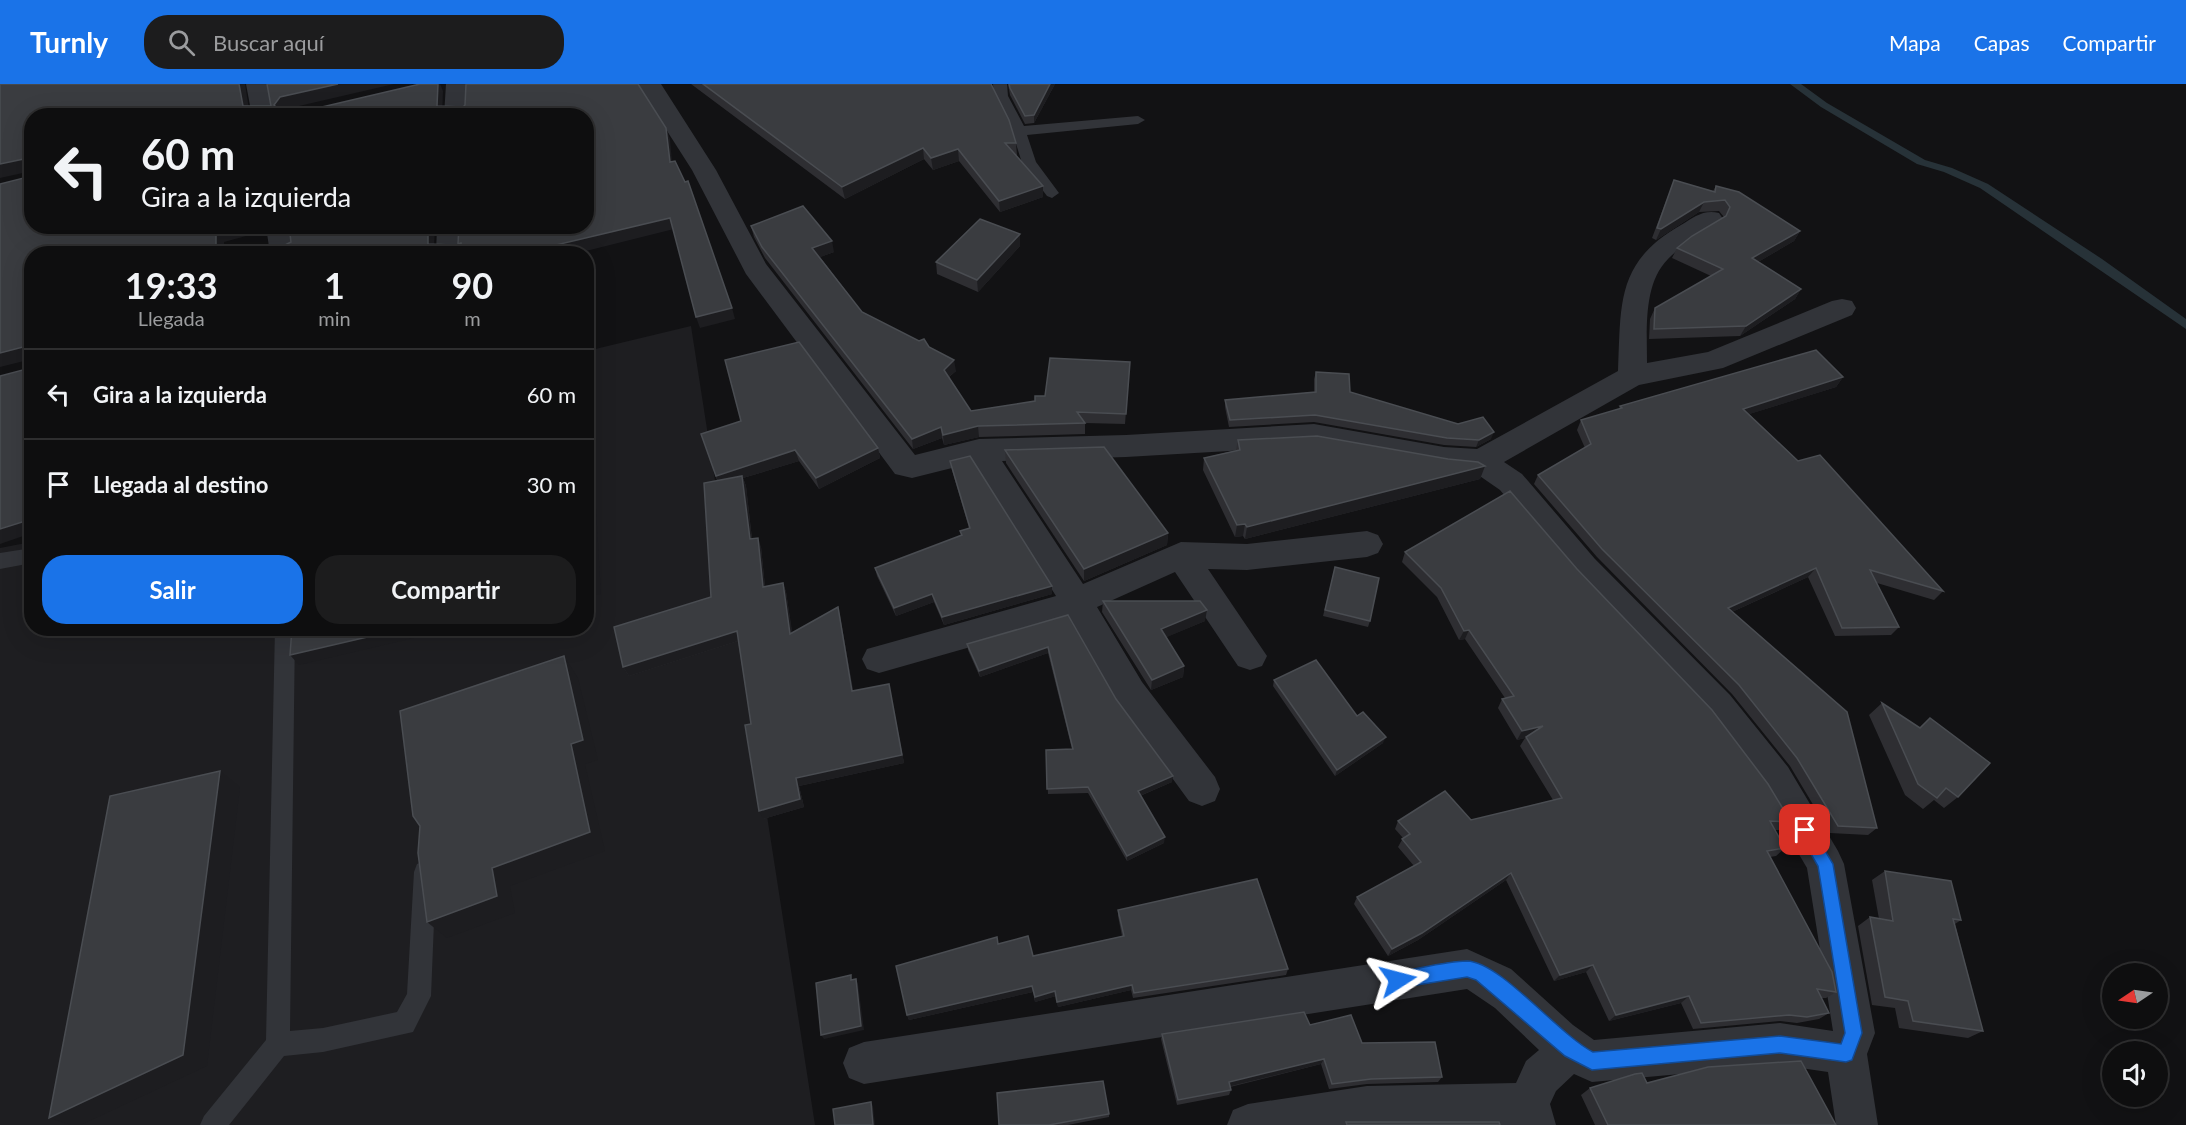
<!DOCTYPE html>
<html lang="es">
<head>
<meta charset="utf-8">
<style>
  :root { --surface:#0e0e0f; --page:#1c1c1d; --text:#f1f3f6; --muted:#9b9c9e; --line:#2e2e2f; --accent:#1a73e8 }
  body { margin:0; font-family:Lato,sans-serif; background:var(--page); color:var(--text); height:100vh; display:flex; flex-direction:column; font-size:22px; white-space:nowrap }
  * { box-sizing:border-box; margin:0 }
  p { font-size:20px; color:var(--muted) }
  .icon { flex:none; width:33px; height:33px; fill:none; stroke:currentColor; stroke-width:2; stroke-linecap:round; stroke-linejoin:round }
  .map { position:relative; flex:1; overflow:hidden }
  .drawer { position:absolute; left:24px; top:162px; width:570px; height:390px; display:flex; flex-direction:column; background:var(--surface); border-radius:24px; box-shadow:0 6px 24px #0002,0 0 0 2px var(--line) }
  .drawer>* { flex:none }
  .hud { position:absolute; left:24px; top:24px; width:570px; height:126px; border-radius:24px; box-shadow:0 6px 24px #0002,0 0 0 2px var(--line); background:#0e0e0f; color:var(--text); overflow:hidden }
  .needle { width:39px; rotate:257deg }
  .controls { position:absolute; left:2102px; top:879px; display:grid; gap:12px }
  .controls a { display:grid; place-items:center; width:66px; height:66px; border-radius:50%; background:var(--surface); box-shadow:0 6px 24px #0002,0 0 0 2px var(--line); font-size:30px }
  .pin { position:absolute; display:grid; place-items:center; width:51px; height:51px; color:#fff; margin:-26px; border-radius:12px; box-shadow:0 3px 9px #0006 }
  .me { position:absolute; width:66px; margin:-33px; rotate:81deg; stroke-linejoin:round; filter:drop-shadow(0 0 4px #0008) }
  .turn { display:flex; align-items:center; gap:21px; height:126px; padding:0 18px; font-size:27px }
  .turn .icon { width:78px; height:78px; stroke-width:2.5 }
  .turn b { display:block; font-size:42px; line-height:51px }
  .eta { display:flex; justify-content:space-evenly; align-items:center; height:102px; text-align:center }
  .eta b { font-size:36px; font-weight:700; line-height:42px }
  .primary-button { display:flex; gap:12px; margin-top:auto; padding:12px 18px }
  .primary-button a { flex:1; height:69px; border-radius:24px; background:var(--accent); color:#fff; font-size:24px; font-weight:700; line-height:69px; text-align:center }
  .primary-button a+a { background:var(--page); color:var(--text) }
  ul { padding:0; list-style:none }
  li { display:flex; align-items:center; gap:18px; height:90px; padding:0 18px; border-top:2px solid var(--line) }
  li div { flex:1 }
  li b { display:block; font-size:22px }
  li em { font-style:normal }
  header { display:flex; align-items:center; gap:36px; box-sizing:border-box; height:84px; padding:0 30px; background:var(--accent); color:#fff }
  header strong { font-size:28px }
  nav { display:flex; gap:33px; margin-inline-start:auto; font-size:21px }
  .search { width:420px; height:54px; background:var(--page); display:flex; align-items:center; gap:15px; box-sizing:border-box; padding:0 21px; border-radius:24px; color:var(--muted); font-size:22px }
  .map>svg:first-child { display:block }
</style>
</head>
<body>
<header>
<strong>Turnly</strong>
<div class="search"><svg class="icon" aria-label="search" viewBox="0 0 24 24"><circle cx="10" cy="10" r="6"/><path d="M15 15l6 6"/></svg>Buscar aquí</div>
<nav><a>Mapa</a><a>Capas</a><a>Compartir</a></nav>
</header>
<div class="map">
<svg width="2186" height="1041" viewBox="0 0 2186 1041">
  <rect width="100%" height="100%" fill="#121214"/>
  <!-- built -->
  <polygon fill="#1e1e21" points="691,242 815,1041 0,1041 0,464 31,458 32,544 586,544 587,267"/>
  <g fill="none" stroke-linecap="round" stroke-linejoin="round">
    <!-- stream -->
    <polygon fill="#273238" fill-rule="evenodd" points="1790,0 1801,0 1827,19 1925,76 1952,84 1988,100 2102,175 2186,235 2186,245 1980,104 1944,88 1917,80 1821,23"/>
    <!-- service -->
    <g fill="#323439" fill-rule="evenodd">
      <polygon points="993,0 1007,0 1008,12 1024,42 1138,32 1145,36 1138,40 1027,51 1036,78 1059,109 1052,114 1047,112 1022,79 1012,47 994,12"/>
      <polygon points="32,464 32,479 0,485 0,469"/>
      <polygon points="275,544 295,544 290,947 323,944 397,928 407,910 414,788 417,780 425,777 433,780 436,788 431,912 413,948 323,968 284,972 229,1041 200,1041 204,1032 266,956"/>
    </g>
    <!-- minor -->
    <g fill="#323439" fill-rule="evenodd">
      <polygon points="246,0 270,0 276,32 252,32"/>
      <polygon points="446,0 470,0 468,32 444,32"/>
      <path d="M 637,0 L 661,0 L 716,86 L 766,180 L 915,371 L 979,355 L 1126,351 L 1314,340 L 1444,363 L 1477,365 L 1618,287 C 1621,219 1616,178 1681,141 C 1694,133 1704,125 1719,129 L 1723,135 L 1719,141 C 1702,151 1682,160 1668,175 C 1643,200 1647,246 1647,279 L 1708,268 L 1832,217 L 1842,215 L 1852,217 L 1856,224 L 1852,231 L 1723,284 L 1639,301 L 1504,378 L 1522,390 L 1595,475 L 1730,611 L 1788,683 L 1838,767 L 1844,780 L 1875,949 L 1867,970 L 1878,1041 L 1836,1041 L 1828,988 L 1780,981 L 1592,998 L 1574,990 L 1556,1007 L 1550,1020 L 1556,1041 L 1227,1041 L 1233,1026 L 1248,1020 L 1367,1002 L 1516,999 L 1526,977 L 1539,966 L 1495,924 L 1467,905 L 864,1000 L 849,994 L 843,979 L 849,964 L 864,958 L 1467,865 L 1511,885 L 1573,941 L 1594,956 L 1780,939 L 1833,947 L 1807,784 L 1762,707 L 1706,633 L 1573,493 L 1500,406 L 1474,388 L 1444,385 L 1314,362 L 1126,373 L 1002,377 L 1083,500 L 1181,458 L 1247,460 L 1367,447 L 1378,451 L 1383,460 L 1378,469 L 1367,473 L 1247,486 L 1208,485 L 1267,572 L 1262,582 L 1250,586 L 1238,582 L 1175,488 L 1097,523 L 1142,598 L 1215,693 L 1220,705 L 1215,717 L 1202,722 L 1189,717 L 1118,620 L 1069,535 L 879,589 L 867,585 L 862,575 L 867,565 L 1056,512 L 972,379 L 912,394 L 895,390 L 746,190 L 692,86 Z"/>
      <polygon points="266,142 292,142 296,170 270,170"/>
      <polygon points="437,142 463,142 462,170 436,170"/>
    </g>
  </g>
  <!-- wall -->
  <g fill="#2e2e32">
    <polygon points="691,0 991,0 1016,59 1017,71 1015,71 1043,113 1000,128 959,77 933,86 924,75 845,115"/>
    <polygon points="1008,0 1055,0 1034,39 1025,40 1010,11"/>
    <polygon points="1674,96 1713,107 1716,102 1800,147 1794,157 1758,178 1801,205 1795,215 1740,252 1649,255 1650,235 1655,224 1711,192 1672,174 1677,164 1724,133 1719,127 1699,128 1656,156 1652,154"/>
    <polygon points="751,142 834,168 820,173 862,228 929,263 956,287 949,293 971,327 1035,317 1045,312 1129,289 1125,340 1085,339 1085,350 979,353 944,361 942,354 913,365 765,174 754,153"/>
    <polygon points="1020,162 978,208 937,190 936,178"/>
    <polygon points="1316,288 1350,308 1491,355 1476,363 1444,361 1314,338 1229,343 1225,323 1225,316 1314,308 1314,295"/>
    <polygon points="1843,293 1836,303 1749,330 1798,377 1943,507 1934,516 1877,499 1899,543 1891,551 1835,552 1808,493 1732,528 1877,744 1868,751 1830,749 1790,682 1732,610 1597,473 1534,400 1538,391 1585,364 1577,346 1581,336 1619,325 1620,322"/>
    <polygon points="701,350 878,364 880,374 819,405 799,377 743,394 746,402 752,455 761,463 765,503 783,499 786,508 792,549 838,523 840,532 853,607 889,600 904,679 799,702 804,723 763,735 751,640 738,557 629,592 623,583 711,513 717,396"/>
    <polygon points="1238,356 1485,382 1480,395 1245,455 1243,452 1235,453 1203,386 1204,374 1236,366"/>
    <polygon points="1005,366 1168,449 1167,461 1084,497 1006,379"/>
    <polygon points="950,377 1052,502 1052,510 944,541 934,518 896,532 877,492 875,484 961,452 960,447 969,444 952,386"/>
    <polygon points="1405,468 1791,738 1782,746 1774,746 1785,764 1776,772 1770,773 1836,908 1826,914 1821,914 1829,929 1819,935 1797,939 1780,937 1693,945 1681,919 1609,937 1586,888 1554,897 1506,796 1418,856 1388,872 1354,820 1357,813 1414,782 1398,763 1403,754 1395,745 1398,737 1471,736 1553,716 1520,662 1525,654 1517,656 1498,624 1502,615 1505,614 1465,555 1459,556 1437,513 1402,478"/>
    <polygon points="1335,483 1370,537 1368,543 1323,532"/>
    <polygon points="1103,517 1205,537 1166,553 1184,582 1183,593 1151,606 1102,528"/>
    <polygon points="1068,531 1116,615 1172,698 1140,712 1164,759 1127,777 1088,709 1048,710 1046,666 1072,665 1048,569 980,593 968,566 967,560"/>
    <polygon points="1274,596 1357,632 1383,659 1335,692 1273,602"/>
    <polygon points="1882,619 1919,644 1930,634 1958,713 1944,724 1934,716 1923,725 1905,711 1869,631"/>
    <polygon points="1885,787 1961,836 1955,840 1983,947 1968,954 1899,944 1895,924 1872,921 1858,842 1870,833 1879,835 1872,796"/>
    <polygon points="1118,826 1288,885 1286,891 1133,914 1131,906 1058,923 1056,912 1035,918 1033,908 909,936 907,931 998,860 1033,872 1122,852 1118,832"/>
    <polygon points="1310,941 1442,993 1438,998 1367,1000 1329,1005 1321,980 1230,1003 1231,1006 1229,1011 1177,1021 1161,955 1162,950"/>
    <polygon points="1647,999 1836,1041 1595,1041 1581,1011 1590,1004"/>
    <polygon points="1109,1030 1109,1033 1068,1041 999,1041"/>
  </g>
  <!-- shaded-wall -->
  <g fill="#1d1d20">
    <polygon points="239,0 245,0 250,32 243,22"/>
    <polygon points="338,0 394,0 286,25 281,32 274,21 280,13"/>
    <polygon points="438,0 440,0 443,7 442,32 437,22"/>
    <polygon points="1050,0 1055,0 1034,39 1034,31"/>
    <polygon points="666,44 670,55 673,90 670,78"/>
    <polygon points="923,64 924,75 845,115 842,103"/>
    <polygon points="958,65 959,77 933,86 931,74"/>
    <polygon points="24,75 32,87 0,94 0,80"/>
    <polygon points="1043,102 1043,113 1000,128 999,117"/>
    <polygon points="1704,118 1699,128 1656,156 1661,145"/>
    <polygon points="670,134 674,145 574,170 540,170 539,165"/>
    <polygon points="232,142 265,142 264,147 224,158 224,170 216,170 216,147"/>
    <polygon points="428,142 435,142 434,164 452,161 457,170 400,170 428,160"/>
    <polygon points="1800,147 1794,157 1746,185 1752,174"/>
    <polygon points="1020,150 1020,162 978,208 977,196"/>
    <polygon points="832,157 834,168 815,175 812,164"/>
    <polygon points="461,159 472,167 474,170 463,170 458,160"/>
    <polygon points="1801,205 1795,215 1740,252 1746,242"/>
    <polygon points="732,224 735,235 700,244 696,233"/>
    <polygon points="586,252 601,510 586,513"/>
    <polygon points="23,263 32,275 0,283 0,269"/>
    <polygon points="954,276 956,287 945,296 944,286"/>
    <polygon points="1843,293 1836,303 1737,334 1743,325"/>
    <polygon points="978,342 979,353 944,361 943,351"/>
    <polygon points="941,343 942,354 913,365 912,355"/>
    <polygon points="1494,348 1491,355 1476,363 1479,356"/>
    <polygon points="878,364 880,374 819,405 816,394"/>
    <polygon points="795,366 799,377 743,394 746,402 753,465 720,402 716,392"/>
    <polygon points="1485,382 1480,395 1245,455 1247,443"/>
    <polygon points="32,435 32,449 0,460 0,445"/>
    <polygon points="1245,440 1243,452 1235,453 1237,441"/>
    <polygon points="1168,449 1167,461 1084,497 1084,485"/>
    <polygon points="758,454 761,463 766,513 763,503"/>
    <polygon points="1816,484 1808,493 1721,533 1728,524"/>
    <polygon points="783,499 786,508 794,559 790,550"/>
    <polygon points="1052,502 1052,510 944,541 942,533"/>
    <polygon points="932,510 934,518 896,532 894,524"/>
    <polygon points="838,523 840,532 855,616 852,607"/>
    <polygon points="1207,526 1205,537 1160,556 1161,545"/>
    <polygon points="406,544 450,544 414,554 299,581 290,571"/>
    <polygon points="1469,546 1465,555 1459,556 1464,547"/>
    <polygon points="737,547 741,556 629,592 623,583"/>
    <polygon points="1048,563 1048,569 980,593 979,587"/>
    <polygon points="564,572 578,594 598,676 585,680 605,767 510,802 515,829 447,854 427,838 492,784"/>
    <polygon points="1184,582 1183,593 1151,606 1152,596"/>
    <polygon points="889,600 904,679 799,702 804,723 763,735 759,727 796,694"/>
    <polygon points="1543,642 1538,651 1517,656 1522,647"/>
    <polygon points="1386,653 1383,659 1335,692 1337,686"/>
    <polygon points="220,687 240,703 207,982 81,1041 71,1041 49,1034"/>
    <polygon points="1173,692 1172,698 1137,713 1138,707"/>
    <polygon points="1165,753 1164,759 1127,777 1127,772"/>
    <polygon points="1511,789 1506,796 1418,856 1388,872 1392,865"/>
    <polygon points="1593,881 1586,888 1554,897 1560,891"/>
    <polygon points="856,895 858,900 864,946 824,955 821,951"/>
    <polygon points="1132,901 1131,906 1058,923 1057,918"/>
    <polygon points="1032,902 1033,908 909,936 907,931"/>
    <polygon points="1055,907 1056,912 1035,918 1035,913"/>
    <polygon points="1689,912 1681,919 1609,937 1616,931"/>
    <polygon points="1324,975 1321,980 1227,1003 1229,998"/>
    <polygon points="871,1018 873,1022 875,1041 873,1041"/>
  </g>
  <!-- building -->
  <g fill="#3a3c40" stroke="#4a4d52" stroke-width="1.5">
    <polygon points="0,0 239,0 243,22 271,22 267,0 338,0 280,13 274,21 276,23 322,23 420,0 438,0 437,22 463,23 465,21 466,0 638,0 666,44 670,78 675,77 685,98 688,97 732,224 696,233 670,134 539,165 540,170 473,170 472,167 464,169 461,159 458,160 459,142 586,142 586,32 32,32 32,142 232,142 216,147 216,170 32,170 32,435 0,445 0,292 23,286 23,263 0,269 0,100 24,94 24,75 0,80"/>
    <polygon points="703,0 991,0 1009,36 1016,59 1005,59 1043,102 999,117 958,65 931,74 923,64 842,103"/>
    <polygon points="1009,0 1050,0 1034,31 1025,32 1010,4"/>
    <polygon points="1674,96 1715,108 1716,102 1739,108 1800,147 1752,174 1801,205 1746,242 1654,245 1655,224 1723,185 1677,164 1692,152 1726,132 1730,123 1725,116 1704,118 1661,145 1657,144"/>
    <polygon points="803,122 832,157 812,164 862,228 919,257 924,255 929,263 954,276 944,286 971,327 1035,317 1035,312 1045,312 1050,274 1130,278 1126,330 1077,328 1085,339 978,342 943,351 941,343 912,355 762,163 751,142"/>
    <polygon points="980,135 1020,150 977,196 936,178"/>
    <polygon points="289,142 428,142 428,160 452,161 400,170 285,170 285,161 291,158"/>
    <polygon points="799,258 878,364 816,394 795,366 716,392 701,350 741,337 725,276"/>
    <polygon points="1816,266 1843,293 1743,325 1798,377 1820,371 1943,507 1870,486 1899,543 1842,544 1816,484 1728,524 1847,628 1877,744 1838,742 1797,674 1739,601 1602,465 1538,391 1591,360 1581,336 1622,324 1620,322"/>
    <polygon points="1316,288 1349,290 1350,308 1458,340 1483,333 1494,348 1479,356 1447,354 1315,331 1230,336 1225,316 1316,308"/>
    <polygon points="586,337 595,500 586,501"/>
    <polygon points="1317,352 1448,375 1478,378 1485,382 1247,443 1245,440 1237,441 1204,374 1240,366 1238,356"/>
    <polygon points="1104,363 1168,449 1084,485 1005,366"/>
    <polygon points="970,372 1052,502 942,533 932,510 894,524 875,484 962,451 960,447 970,444 950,377"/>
    <polygon points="742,392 750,455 758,454 763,503 783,499 790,550 838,523 852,607 889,600 902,671 796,694 800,715 759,727 745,641 751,640 737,547 623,583 614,543 711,513 704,399"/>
    <polygon points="1510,407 1577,485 1712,626 1768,700 1791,738 1770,737 1785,764 1767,767 1832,888 1836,908 1817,905 1829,929 1807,933 1789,931 1701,939 1689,912 1616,931 1593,881 1560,891 1511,789 1422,849 1392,865 1357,813 1421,778 1402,755 1410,750 1398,737 1445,707 1471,736 1562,714 1526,653 1543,642 1522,647 1502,615 1514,612 1469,546 1464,547 1441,504 1405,468"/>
    <polygon points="1335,483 1379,494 1370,537 1325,526"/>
    <polygon points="1103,517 1200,517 1207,526 1161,545 1184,582 1152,596"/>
    <polygon points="1068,531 1116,615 1173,692 1138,707 1165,753 1127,772 1088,703 1047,705 1046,666 1073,665 1048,563 979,587 967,560"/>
    <polygon points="292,544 406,544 290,571"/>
    <polygon points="564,572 583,656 571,660 590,748 492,784 497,812 427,838 418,769 420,742 413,732 400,627"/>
    <polygon points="1316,576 1357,632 1363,628 1386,653 1337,686 1274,596"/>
    <polygon points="1882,619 1920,644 1930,634 1990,679 1958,713 1946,704 1937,714 1918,700"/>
    <polygon points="220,687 183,971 49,1034 110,712"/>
    <polygon points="1885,787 1951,797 1961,836 1953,835 1983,947 1913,937 1908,917 1885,913 1870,833 1893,837"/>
    <polygon points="1257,795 1288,885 1134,909 1132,901 1057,918 1055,907 1035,913 1032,902 907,931 896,882 997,853 998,860 1028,852 1033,872 1124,852 1118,826"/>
    <polygon points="851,891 851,896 856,895 861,942 821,951 816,899"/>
    <polygon points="1304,928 1310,941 1351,931 1362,959 1435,958 1442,993 1371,995 1332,1000 1324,975 1229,998 1231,1006 1178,1016 1162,950"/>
    <polygon points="1801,977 1836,1041 1608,1041 1590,1004 1635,990 1642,989 1647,999 1708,983"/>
    <polygon points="1103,997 1109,1030 1049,1041 999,1041 997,1009"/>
    <polygon points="871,1018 873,1041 835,1041 833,1025"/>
    <polygon points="1346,1038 1499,1038 1500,1041 1347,1041"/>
  </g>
  <!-- route -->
  <path fill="#1a73e8" stroke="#114b97" stroke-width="1.5" d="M 1805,739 L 1810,741 L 1833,780 L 1862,949 L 1852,976 L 1846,978 L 1780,969 L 1592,986 L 1565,972 L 1476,896 L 1467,893 L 1398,904 L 1392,902 L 1389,896 L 1392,890 L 1398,888 C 1418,885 1446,877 1467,877 C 1501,878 1558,950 1593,968 L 1780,952 L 1841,960 L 1845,949 L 1818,782 L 1797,746 L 1800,741 Z"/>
</svg>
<div class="controls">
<a><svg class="needle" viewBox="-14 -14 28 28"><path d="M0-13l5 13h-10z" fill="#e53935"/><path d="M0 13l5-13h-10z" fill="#9b9c9e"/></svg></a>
<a><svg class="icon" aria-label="sound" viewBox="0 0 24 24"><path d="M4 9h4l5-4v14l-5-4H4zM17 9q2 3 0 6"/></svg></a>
</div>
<div class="pin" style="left:1805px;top:746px;background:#d93025"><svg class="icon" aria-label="arrive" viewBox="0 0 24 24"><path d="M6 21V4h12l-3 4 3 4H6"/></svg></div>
<svg class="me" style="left:1398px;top:896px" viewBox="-20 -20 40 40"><path d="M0-17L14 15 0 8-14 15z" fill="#1a73e8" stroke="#fff" stroke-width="4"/></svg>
<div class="hud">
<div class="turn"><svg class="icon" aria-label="left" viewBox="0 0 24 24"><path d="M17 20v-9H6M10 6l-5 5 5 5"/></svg><div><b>60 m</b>Gira a la izquierda</div></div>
</div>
<section class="drawer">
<div class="eta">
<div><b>19:33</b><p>Llegada</p></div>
<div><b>1</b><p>min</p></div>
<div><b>90</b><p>m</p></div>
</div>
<ul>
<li><svg class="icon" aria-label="left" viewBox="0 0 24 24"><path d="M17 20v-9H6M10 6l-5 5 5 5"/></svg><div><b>Gira a la izquierda</b></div><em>60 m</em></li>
<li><svg class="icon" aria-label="arrive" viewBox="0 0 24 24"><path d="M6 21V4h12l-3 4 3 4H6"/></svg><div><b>Llegada al destino</b></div><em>30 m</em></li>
</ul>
<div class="primary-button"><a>Salir</a><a>Compartir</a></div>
</section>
</div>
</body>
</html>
